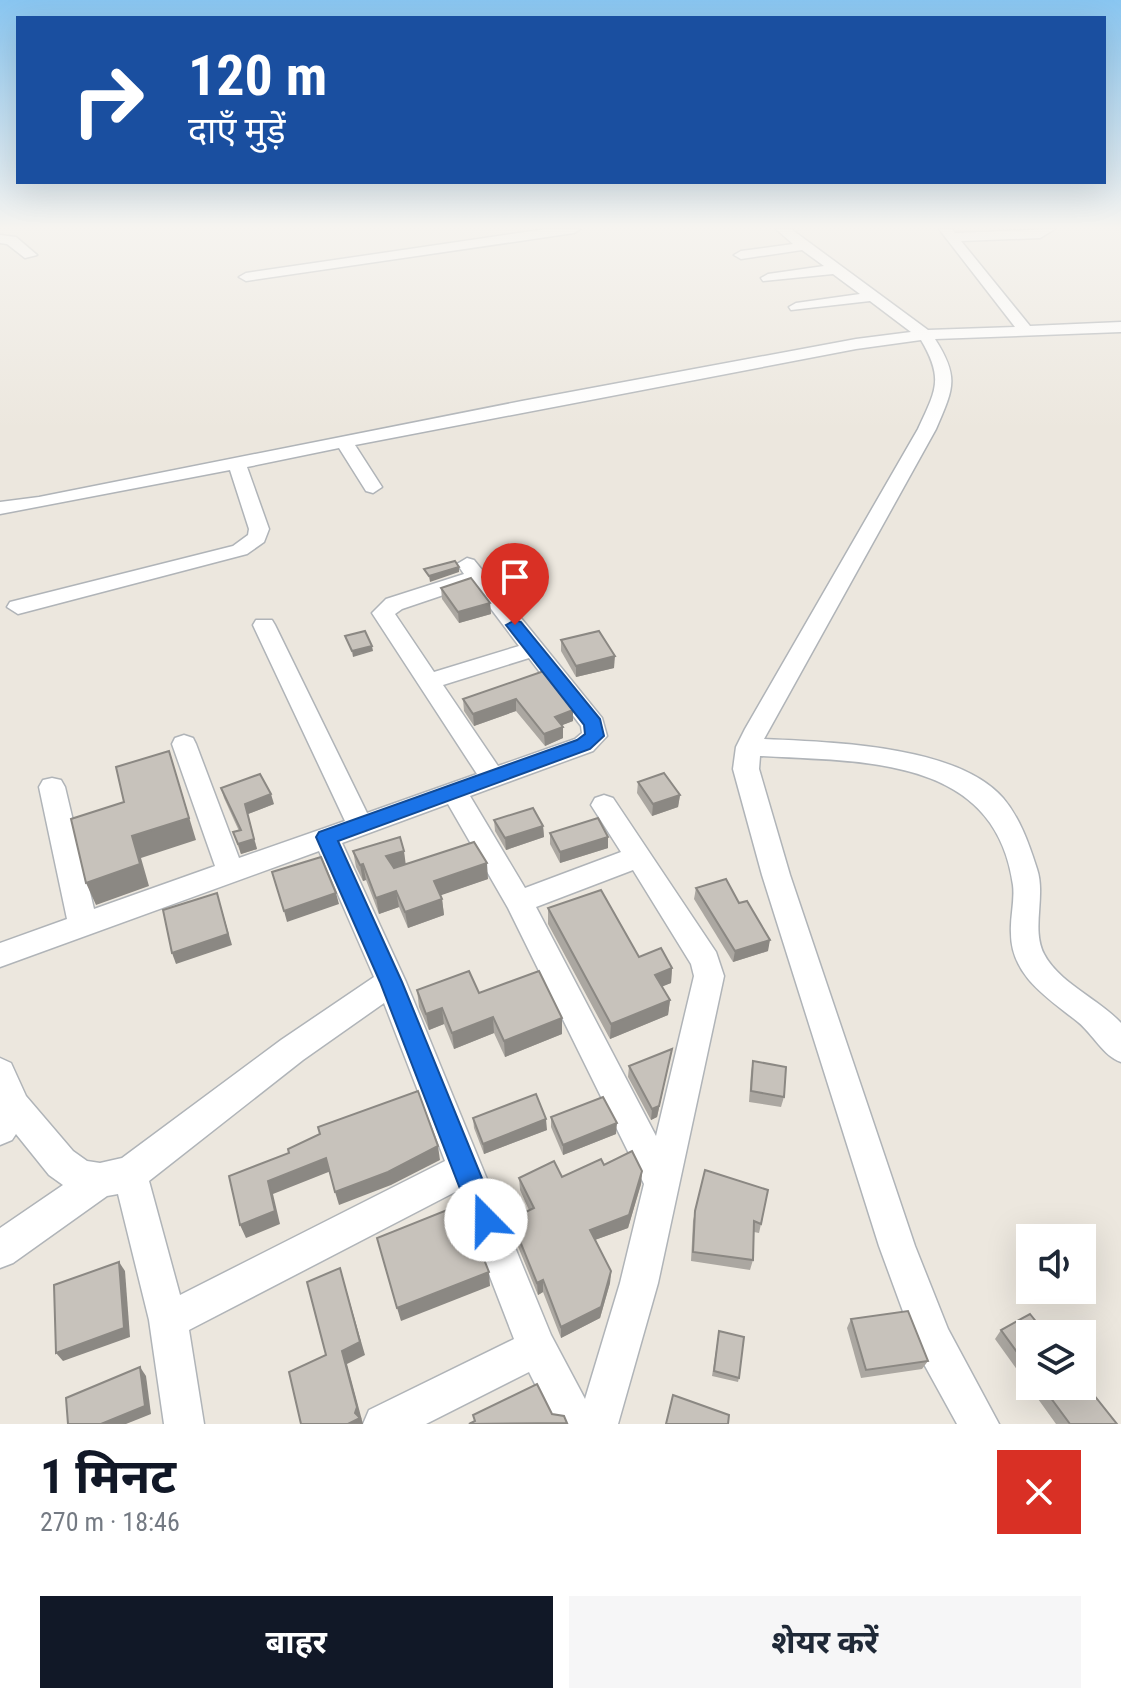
<!DOCTYPE html>
<html lang="hi">
<head>
<meta charset="utf-8">
<style>
  :root { --surface:#fff; --page:#f6f6f7; --text:#1f2937; --muted:#747a83; --accent:#111827 }
  body { margin:0; font-family:"Roboto Condensed","Noto Sans Devanagari",sans-serif; background:var(--page); color:var(--text); height:100vh; display:flex; flex-direction:column; font-size:30px; white-space:nowrap }
  * { box-sizing:border-box; margin:0 }
  p { font-size:26px; color:var(--muted) }
  .icon { flex:none; width:44px; height:44px; fill:none; stroke:currentColor; stroke-width:2; stroke-linecap:round; stroke-linejoin:round }
  .map { position:relative; height:1424px; overflow:hidden }
  .panel { display:flex; flex-direction:column; background:var(--surface); flex:1 }
  .panel>* { flex:none }
  .banner { position:absolute; left:16px; top:16px; width:1090px; height:168px; border-radius:0px; box-shadow:0 8px 32px #0002; background:#1a4fa0; color:#fff; overflow:hidden }
  .tools { position:absolute; left:1016px; top:1224px; display:grid; gap:16px }
  .tools a { display:grid; place-items:center; width:80px; height:80px; border-radius:0px; background:var(--surface); box-shadow:0 8px 32px #0002; font-size:40px }
  .pin { position:absolute; display:grid; place-items:center; width:68px; height:68px; color:#fff; margin:-82px -34px; border-radius:50% 50% 50% 0; rotate:-45deg; box-shadow:0 0 8px #0007 }
  .pin .icon { rotate:45deg }
  .me { position:absolute; width:88px; margin:-44px; rotate:338deg; stroke-linejoin:round; filter:drop-shadow(0 0 6px #0008) }
  .turn { display:flex; align-items:center; gap:28px; height:168px; padding:0 40px; font-size:36px }
  .turn .icon { width:104px; height:104px; stroke-width:2.5 }
  .turn b { display:block; font-size:56px; line-height:68px }
  .round { display:grid; place-items:center; flex:none; width:84px; height:84px; border-radius:0px; background:var(--page) }
  .overview { display:flex; align-items:center; justify-content:space-between; height:136px; padding:0 40px }
  h1 { font-size:48px; font-weight:700; line-height:60px; color:var(--accent) }
  .primary-button { display:flex; gap:16px; margin-top:auto; padding:16px 40px }
  .primary-button a { flex:1; height:92px; border-radius:0px; background:var(--accent); color:#fff; font-size:32px; font-weight:700; line-height:92px; text-align:center }
  .primary-button a+a { background:var(--page); color:var(--text) }
  .map>svg:first-child { display:block }
</style>
</head>
<body>
<div class="map">
<svg width="1121" height="1424" viewBox="0 0 1121 1424">
  <rect width="100%" height="100%" fill="#ece7de"/>
  <g fill="none" stroke-linecap="round" stroke-linejoin="round">
    <!-- minor casing -->
    <g stroke="#b0b4b8" stroke-width="3">
      <g id="minor">
        <polygon points="546,229 580,229 574,233 246,281 239,277 246,273"/>
        <path d="M 776,229 L 791,229 L 928,330 L 1015,327 L 939,229 L 952,229 L 955,233 L 1055,229 L 1040,238 L 961,241 L 1030,326 L 1121,322 L 1121,332 L 935,339 C 960,378 953,389 936,429 L 764,739 C 830,742 957,745 1003,798 C 1020,818 1029,844 1037,869 C 1046,896 1031,929 1044,954 C 1059,983 1099,999 1121,1023 L 1121,1062 C 1103,1056 1093,1034 1078,1022 C 1048,998 1011,976 1011,933 C 1010,917 1015,901 1013,885 C 995,755 862,762 760,756 L 759,769 L 790,875 L 915,1246 L 948,1329 L 999,1424 L 957,1424 L 919,1355 L 879,1246 L 762,875 L 733,769 L 736,747 L 745,729 L 918,429 C 936,390 944,379 921,340 L 856,349 L 355,445 L 382,487 L 373,493 L 366,491 L 339,448 L 247,467 L 269,529 L 264,542 L 247,554 L 18,614 L 7,607 L 10,602 L 233,546 L 248,535 L 249,529 L 230,470 L 0,514 L 0,502 L 39,497 L 522,401 L 856,339 L 911,332 L 870,301 L 791,310 L 789,307 L 796,303 L 860,294 L 833,274 L 763,281 L 761,278 L 768,274 L 824,266 L 802,250 L 741,259 L 734,255 L 741,251 L 793,244 Z"/>
        <polygon points="0,235 16,237 37,255 25,258 7,244 0,243"/>
        <path d="M 467,558 L 474,560 L 602,718 L 607,736 L 593,751 L 470,796 L 525,888 L 621,852 L 591,805 L 595,798 L 604,795 L 613,798 L 716,952 L 724,976 L 658,1283 L 618,1424 L 555,1424 L 529,1372 L 426,1424 L 363,1424 L 369,1410 L 514,1339 L 457,1191 L 189,1330 L 204,1424 L 164,1424 L 149,1320 L 118,1194 L 107,1196 L 13,1263 L 0,1268 L 0,1228 L 63,1185 L 49,1175 L 16,1134 L 12,1140 L 0,1145 L 0,1058 L 11,1063 L 26,1096 L 73,1151 L 87,1161 L 100,1163 L 122,1158 L 281,1040 L 374,977 L 319,851 L 0,967 L 0,943 L 67,919 L 39,787 L 43,780 L 52,778 L 61,780 L 65,787 L 94,909 L 215,866 L 172,744 L 175,738 L 184,735 L 193,738 L 196,744 L 239,858 L 345,821 L 253,625 L 256,620 L 272,620 L 275,625 L 367,813 L 477,774 L 372,613 L 386,599 L 464,574 L 457,564 ZM 473,585 L 519,646 L 434,672 L 395,614 L 402,609 ZM 529,658 L 581,726 L 582,733 L 575,739 L 498,766 L 443,685 ZM 448,804 L 508,908 L 644,1184 L 620,1283 L 585,1399 L 551,1335 L 406,982 L 342,843 ZM 633,870 L 691,964 L 694,976 L 656,1136 L 536,907 ZM 384,1003 L 445,1161 L 180,1295 L 149,1181 L 303,1060 Z"/>
      </g>
    </g>
    <!-- minor -->
    <use href="#minor" fill="#fff" fill-rule="evenodd"/>
  </g>
  <!-- wall -->
  <g fill="#aba7a1">
    <polygon points="441,588 490,603 491,614 459,623 442,599"/>
    <polygon points="561,640 614,668 576,677 561,651"/>
    <polygon points="544,671 573,721 562,725 563,738 545,746 516,711 474,726 464,711 463,699"/>
    <polygon points="638,782 680,795 678,807 652,816 637,793"/>
    <polygon points="221,788 274,804 248,814 257,849 241,854 233,832 239,831 224,798"/>
    <polygon points="494,820 543,826 544,837 506,850 495,831"/>
    <polygon points="550,833 608,837 608,848 560,863 550,844"/>
    <polygon points="353,851 406,864 488,879 440,895 442,899 444,915 408,928 399,907 379,914 366,880 363,881 356,867"/>
    <polygon points="696,888 768,951 733,962 694,899"/>
    <polygon points="548,908 639,957 672,968 671,983 662,986 670,1000 668,1015 610,1039 548,924"/>
    <polygon points="417,990 479,993 562,1018 562,1034 505,1057 494,1033 454,1049 444,1024 429,1030 419,1007"/>
    <polygon points="672,1049 657,1117 651,1120 628,1077 629,1066"/>
    <polygon points="753,1061 784,1097 781,1107 749,1102 751,1072"/>
    <polygon points="551,1117 616,1134 563,1155 551,1127"/>
    <polygon points="473,1118 547,1130 484,1154 474,1128"/>
    <polygon points="604,1165 642,1171 641,1184 628,1228 595,1240 611,1271 610,1283 600,1318 561,1338 543,1292 538,1295 512,1232 511,1219 529,1210 520,1190 519,1178 562,1177"/>
    <polygon points="705,1170 761,1224 759,1233 754,1232 753,1260 750,1270 691,1261 693,1221"/>
    <polygon points="851,1319 928,1361 922,1369 861,1378 847,1328"/>
    <polygon points="1001,1330 1030,1334 1030,1386 1082,1386 1117,1424 1056,1424 995,1339"/>
    <polygon points="719,1331 739,1378 738,1382 712,1376"/>
  </g>
  <!-- shaded-wall -->
  <g fill="#8b8883">
    <polygon points="459,567 459,572 430,582 429,576"/>
    <polygon points="490,603 491,614 459,623 458,612"/>
    <polygon points="372,646 373,651 353,657 352,651"/>
    <polygon points="615,656 614,668 576,677 576,666"/>
    <polygon points="516,699 516,711 474,726 473,714"/>
    <polygon points="573,710 573,721 555,728 555,717"/>
    <polygon points="563,727 563,738 545,746 544,734"/>
    <polygon points="169,751 196,840 141,858 149,886 96,905 86,883 132,836"/>
    <polygon points="271,794 274,804 248,814 245,804"/>
    <polygon points="680,795 678,807 652,816 653,804"/>
    <polygon points="543,826 544,837 506,850 505,838"/>
    <polygon points="608,837 608,848 560,863 560,852"/>
    <polygon points="254,839 257,849 241,854 238,844"/>
    <polygon points="404,851 406,866 389,872 386,856"/>
    <polygon points="487,863 488,879 436,897 434,881"/>
    <polygon points="363,864 366,880 363,881 360,865"/>
    <polygon points="396,891 399,907 379,914 376,898"/>
    <polygon points="217,893 232,945 176,964 172,953"/>
    <polygon points="336,893 339,904 287,922 284,911"/>
    <polygon points="442,899 444,915 408,928 405,912"/>
    <polygon points="770,940 768,951 733,962 735,951"/>
    <polygon points="672,968 671,983 654,990 655,975"/>
    <polygon points="670,1000 668,1015 610,1039 611,1024"/>
    <polygon points="442,1008 444,1024 429,1030 426,1014"/>
    <polygon points="493,1017 494,1033 454,1049 452,1033"/>
    <polygon points="562,1018 562,1034 505,1057 504,1041"/>
    <polygon points="672,1049 657,1117 651,1120 652,1109"/>
    <polygon points="546,1119 547,1130 484,1154 483,1144"/>
    <polygon points="617,1123 616,1134 563,1155 563,1145"/>
    <polygon points="438,1146 440,1160 391,1185 339,1205 335,1192"/>
    <polygon points="326,1158 331,1171 273,1194 280,1224 246,1238 240,1225 268,1181"/>
    <polygon points="642,1171 641,1184 628,1228 589,1242 590,1230"/>
    <polygon points="119,1262 125,1271 130,1337 63,1361 56,1353"/>
    <polygon points="340,1268 365,1355 347,1364 363,1424 348,1424 355,1413 342,1351"/>
    <polygon points="611,1271 610,1283 600,1318 561,1338 561,1327"/>
    <polygon points="489,1272 490,1286 401,1321 397,1308"/>
    <polygon points="543,1280 543,1292 538,1295 537,1283"/>
    <polygon points="140,1367 146,1376 151,1414 126,1424 101,1424"/>
  </g>
  <!-- building -->
  <g fill="#c7c2bb" stroke="#8b8883" stroke-width="2">
    <polygon points="455,561 459,567 429,576 424,569"/>
    <polygon points="471,578 490,603 458,612 441,588"/>
    <polygon points="365,631 372,646 352,651 345,636"/>
    <polygon points="599,631 615,656 576,666 561,640"/>
    <polygon points="544,671 573,710 555,717 563,727 544,734 516,699 473,714 463,699"/>
    <polygon points="169,751 189,818 132,836 140,864 86,883 71,819 124,802 116,767"/>
    <polygon points="664,773 680,795 653,804 638,782"/>
    <polygon points="260,774 271,794 245,804 254,839 238,844 233,832 241,830 221,788"/>
    <polygon points="533,808 543,826 505,838 494,820"/>
    <polygon points="598,818 608,837 560,852 550,833"/>
    <polygon points="400,837 404,851 386,856 394,868 474,842 487,863 434,881 442,899 405,912 396,891 376,898 363,864 360,865 353,851"/>
    <polygon points="321,857 336,893 284,911 272,872"/>
    <polygon points="726,879 739,903 747,901 770,940 735,951 696,888"/>
    <polygon points="601,890 639,957 661,948 672,968 655,975 670,1000 611,1024 548,908"/>
    <polygon points="217,893 228,934 172,953 163,910"/>
    <polygon points="469,971 479,993 539,971 562,1018 504,1041 493,1017 452,1033 442,1008 426,1014 417,990"/>
    <polygon points="672,1049 659,1106 652,1109 629,1066"/>
    <polygon points="753,1061 786,1067 784,1097 751,1091"/>
    <polygon points="418,1091 438,1146 388,1172 335,1192 326,1158 268,1181 275,1211 240,1225 229,1176 289,1153 288,1149 320,1134 318,1127"/>
    <polygon points="536,1094 546,1119 483,1144 473,1118"/>
    <polygon points="603,1097 617,1123 563,1145 551,1117"/>
    <polygon points="632,1151 642,1171 629,1215 590,1230 611,1271 601,1307 561,1327 543,1280 537,1283 511,1219 534,1208 519,1178 554,1161 562,1177 601,1159 604,1165"/>
    <polygon points="705,1170 768,1190 761,1224 754,1221 753,1260 693,1252 695,1211"/>
    <polygon points="462,1204 489,1272 397,1308 377,1238"/>
    <polygon points="119,1262 124,1328 56,1353 54,1285"/>
    <polygon points="340,1268 360,1342 342,1351 357,1407 355,1413 360,1418 348,1424 301,1424 289,1372 326,1355 307,1282"/>
    <polygon points="908,1311 928,1361 866,1370 851,1319"/>
    <polygon points="1030,1314 1046,1334 1030,1334 1030,1370 1001,1330"/>
    <polygon points="719,1331 744,1337 739,1378 714,1371"/>
    <polygon points="140,1367 145,1406 101,1424 68,1424 66,1398"/>
    <polygon points="1082,1380 1117,1424 1070,1424 1042,1386 1082,1386"/>
    <polygon points="537,1384 552,1414 564,1416 567,1423 469,1424 475,1421 473,1415"/>
    <polygon points="673,1395 729,1415 728,1424 666,1424"/>
  </g>
  <!-- sky -->
  <linearGradient id="sky" x2="0" y2="1"><stop stop-color="#89c6f1"/><stop offset="0.53" stop-color="#f6f4f0"/><stop offset="1" stop-color="#f6f4f0" stop-opacity="0"/></linearGradient>
  <rect width="1121" height="429" fill="url(#sky)"/>
  <!-- route -->
  <polygon fill="#1a73e8" stroke="#114b97" stroke-width="2" points="515,620 521,622 600,719 604,736 590,749 338,841 402,982 499,1220 495,1230 486,1234 476,1230 380,982 316,837 319,832 577,740 585,734 584,725 506,625"/>
</svg>
<div class="tools">
<a><svg class="icon" aria-label="sound" viewBox="0 0 24 24"><path d="M4 9h4l5-4v14l-5-4H4zM17 9q2 3 0 6"/></svg></a>
<a><svg class="icon" aria-label="layers" viewBox="0 0 24 24"><path d="M12 4l9 5-9 5-9-5zM3 14l9 5 9-5"/></svg></a>
</div>
<div class="pin" style="left:515px;top:625px;background:#d93025"><svg class="icon" aria-label="arrive" viewBox="0 0 24 24"><path d="M6 21V4h12l-3 4 3 4H6"/></svg></div>
<svg class="me" style="left:486px;top:1220px" viewBox="-20 -20 40 40"><circle r="19" fill="#fff"/><path d="M0-13L10 11 0 6-10 11z" fill="#1a73e8"/></svg>
<div class="banner">
<div class="turn"><svg class="icon" aria-label="right" viewBox="0 0 24 24"><path d="M7 20v-9h11M14 6l5 5-5 5"/></svg><div><b>120 m</b>दाएँ मुड़ें</div></div>
</div>
</div>
<section class="panel">
<div class="overview"><div><h1>1 मिनट</h1><p>270 m · 18:46</p></div><a class="round" style="background:#d93025;color:#fff"><svg class="icon" aria-label="close" viewBox="0 0 24 24"><path d="M6 6l12 12M18 6L6 18"/></svg></a></div>
<div class="primary-button"><a>बाहर</a><a>शेयर करें</a></div>
</section>
</body>
</html>
